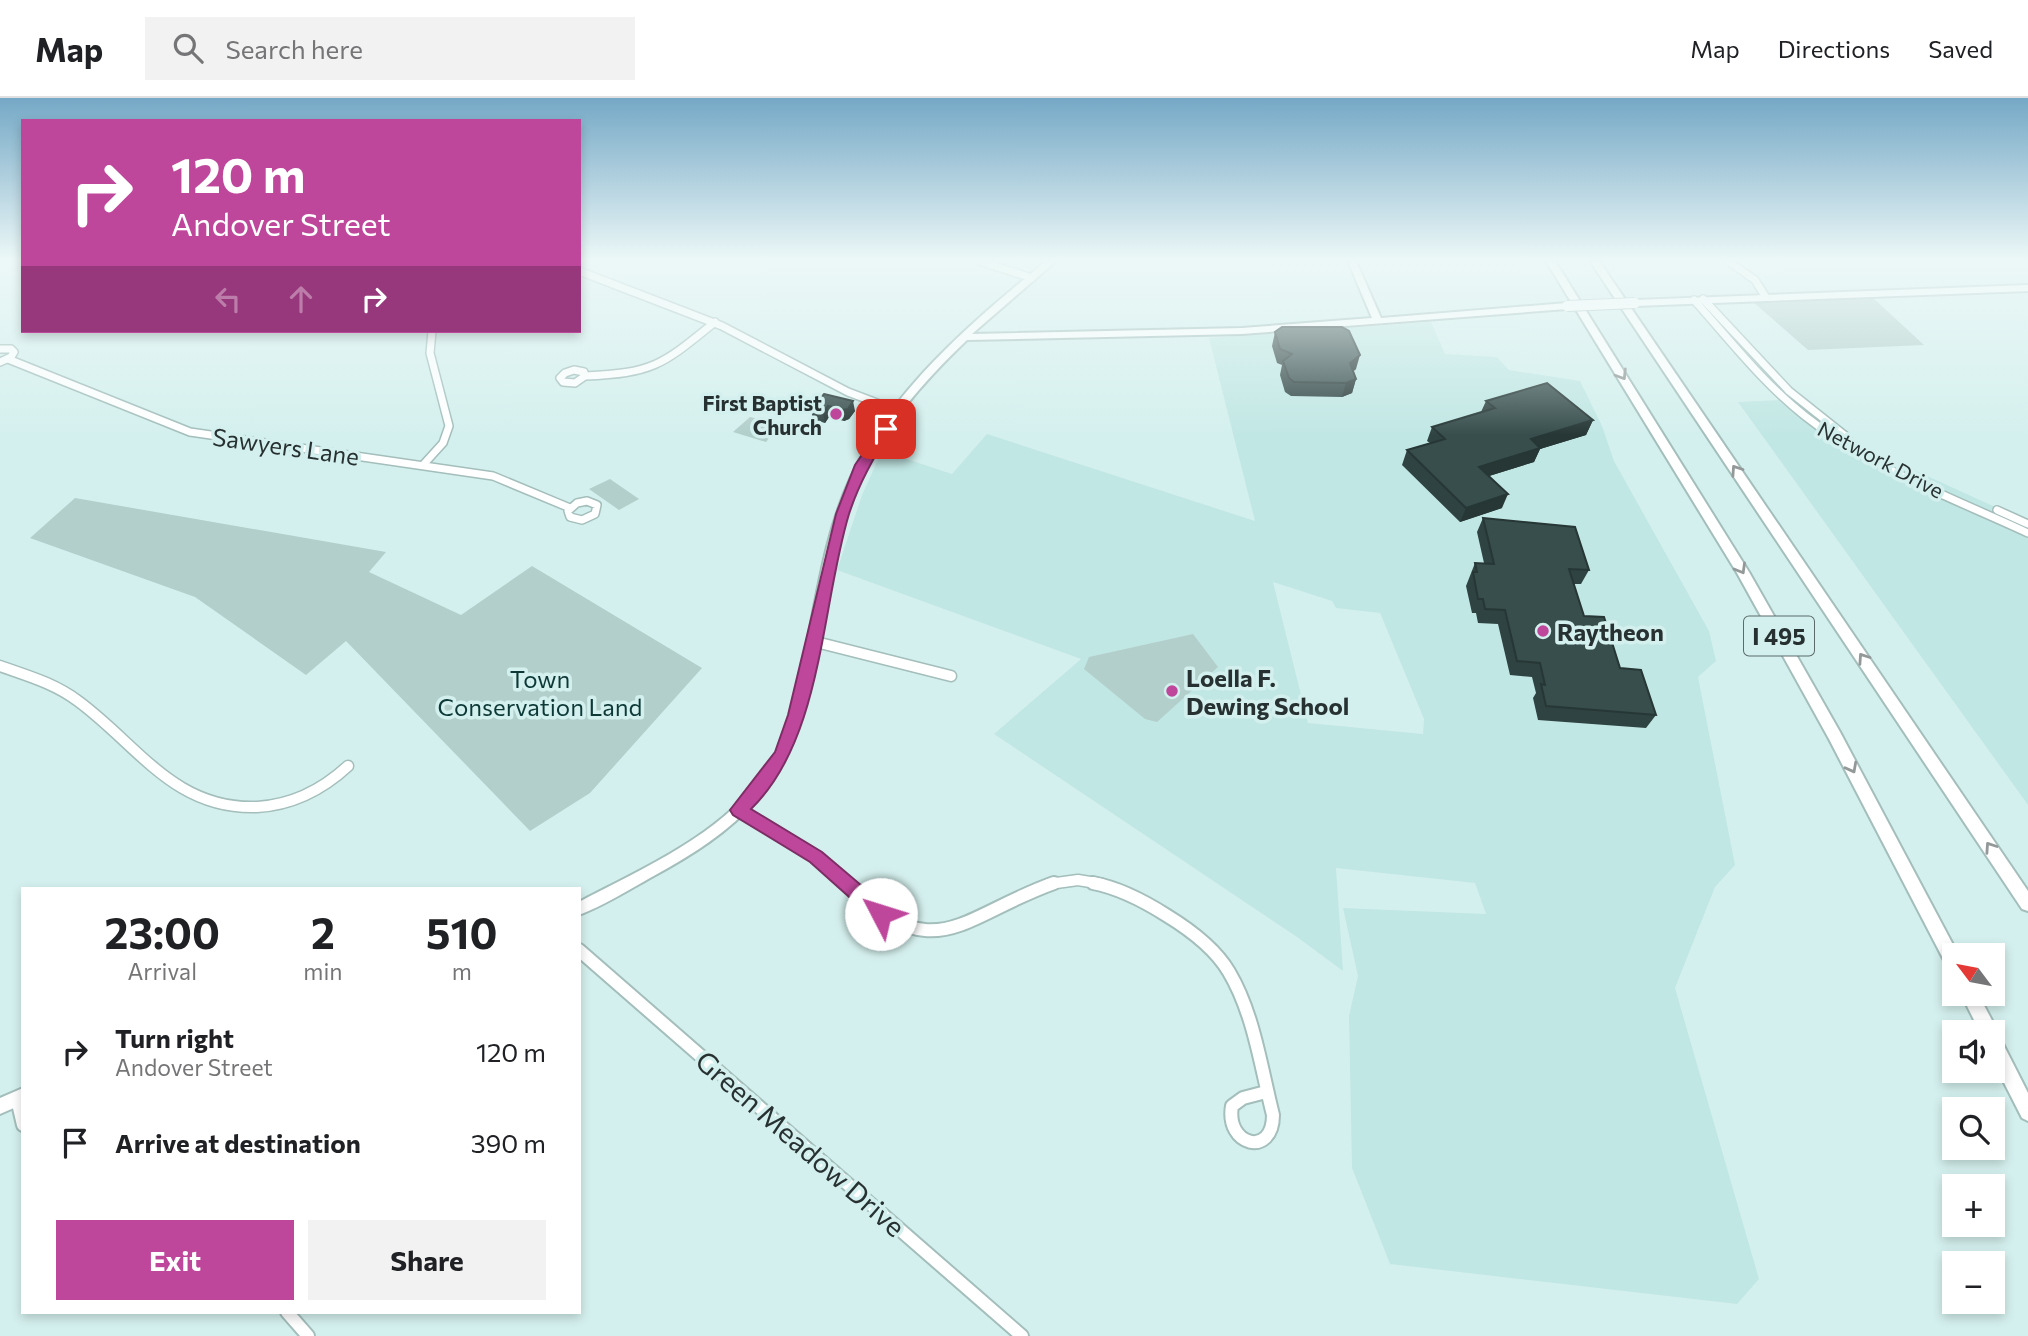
<!DOCTYPE html>
<html lang="en">
<head>
<meta charset="utf-8">
<style>
  :root { --surface:#fff; --page:#f2f2f2; --text:#202124; --muted:#757577; --line:#e0e0e0; --accent:#be479c }
  body { margin:0; font-family:Commissioner,sans-serif; background:var(--page); color:var(--text); height:100vh; display:flex; flex-direction:column; font-size:26px; white-space:nowrap }
  * { box-sizing:border-box; margin:0 }
  p { font-size:23px; color:var(--muted) }
  .icon { flex:none; width:38px; height:38px; fill:none; stroke:currentColor; stroke-width:2; stroke-linecap:round; stroke-linejoin:round }
  .map { position:relative; flex:1; overflow:hidden }
  .side { position:absolute; left:21px; top:789px; width:560px; height:427px; display:flex; flex-direction:column; background:var(--surface); border-radius:0px; box-shadow:0 4px 10px #0003 }
  .side>* { flex:none }
  .top-card { position:absolute; left:21px; top:21px; width:560px; height:214px; border-radius:0px; box-shadow:0 4px 10px #0003; background:#be479c; color:#fff; overflow:hidden }
  .needle { width:46px; rotate:302deg }
  .buttons { position:absolute; left:1942px; top:845px; display:grid; gap:14px }
  .buttons a { display:grid; place-items:center; width:63px; height:63px; border-radius:0px; background:var(--surface); box-shadow:0 4px 10px #0003; font-size:35px }
  .pin { position:absolute; display:grid; place-items:center; width:60px; height:60px; color:#fff; margin:-30px; border-radius:14px; box-shadow:0 4px 10px #0006 }
  .me { position:absolute; width:77px; margin:-38px; rotate:310deg; stroke-linejoin:round; filter:drop-shadow(0 0 5px #0008) }
  .turn { display:flex; align-items:center; gap:24px; height:147px; padding:0 35px; font-size:32px }
  .turn .icon { width:91px; height:91px; stroke-width:2.5 }
  .turn b { display:block; font-size:49px; line-height:60px }
  .lanes { display:flex; align-items:center; height:66px; padding:0 35px; background:#0003; justify-content:center; gap:35px; direction:ltr }
  .lanes .off { opacity:.35 }
  .eta { display:flex; justify-content:space-evenly; align-items:center; height:119px; text-align:center }
  .eta b { font-size:42px; font-weight:700; line-height:49px }
  .cta { display:flex; gap:14px; margin-top:auto; padding:14px 35px }
  .cta a { flex:1; height:80px; border-radius:0px; background:var(--accent); color:#fff; font-size:28px; font-weight:700; line-height:80px; text-align:center }
  .cta a+a { background:var(--page); color:var(--text) }
  ul { padding:0; list-style:none }
  li { display:flex; align-items:center; gap:21px; height:91px; padding:0 35px }
  li div { flex:1 }
  li b { display:block; font-size:26px }
  li em { font-style:normal }
  header { display:flex; align-items:center; gap:42px; box-sizing:border-box; height:98px; padding:0 35px; background:var(--surface); border-bottom:2px solid var(--line) }
  header strong { font-size:33px }
  nav { display:flex; gap:38px; margin-inline-start:auto; font-size:24px }
  .search { width:490px; height:63px; background:var(--page); display:flex; align-items:center; gap:18px; box-sizing:border-box; padding:0 24px; border-radius:0px; color:var(--muted); font-size:26px }
  .map>svg:first-child { display:block }
</style>
</head>
<body>
<header>
<strong>Map</strong>
<div class="search"><svg class="icon" aria-label="search" viewBox="0 0 24 24"><circle cx="10" cy="10" r="6"/><path d="M15 15l6 6"/></svg>Search here</div>
<nav><a>Map</a><a>Directions</a><a>Saved</a></nav>
</header>
<div class="map">
<svg width="2028" height="1238" viewBox="0 0 2028 1238">
  <rect width="100%" height="100%" fill="#d4f0ee"/>
  <!-- built -->
  <g fill="#c1e7e4" fill-rule="evenodd">
    <path d="M 1431,224 L 1445,256 L 1497,259 L 1509,272 L 1580,283 L 1602,328 L 1614,363 L 1709,533 L 1716,563 L 1698,579 L 1735,767 L 1715,789 L 1675,890 L 1759,1181 L 1737,1206 L 1390,1166 L 1352,1070 L 1349,918 L 1358,878 L 1343,810 L 1486,816 L 1475,785 L 1336,770 L 1343,873 L 1297,839 L 994,636 L 1081,561 L 837,472 L 862,397 L 882,353 L 952,376 L 987,336 L 1255,423 L 1209,240 ZM 1273,484 L 1332,503 L 1336,510 L 1380,515 L 1424,621 L 1423,636 L 1308,625 Z"/>
    <polygon points="1799,301 1836,331 1879,356 2028,424 2028,707 1738,304"/>
  </g>
  <!-- green -->
  <g fill="#b3cfcc">
    <polygon points="1871,198 1924,247 1808,252 1753,204"/>
    <polygon points="750,319 780,326 766,344 733,334"/>
    <polygon points="610,381 639,401 619,412 589,391"/>
    <polygon points="75,400 386,454 369,474 461,517 532,468 702,570 590,695 530,733 346,543 306,577 195,499 30,440"/>
    <polygon points="1193,536 1218,569 1157,624 1145,621 1084,571 1089,559"/>
  </g>
  <g fill="none" stroke-linecap="round" stroke-linejoin="round">
    <!-- minor-far2 casing -->
    <g stroke="#a3bebb" stroke-width="10">
      <g id="minor-far2">
        <polyline points="979,163 1032,180"/>
        <polyline points="1728,163 1755,182 1765,198"/>
        <polyline points="579,173 722,228 848,294 898,313"/>
        <polyline points="1703,201 1789,293 1848,340"/>
        <path d="M 1694,202 C 1730,242 1763,285 1805,318 C 1871,371 1953,400 2028,435"/>
        <polyline points="0,251 11,251 14,254 11,259 0,264"/>
        <polyline points="8,261 190,334 493,378 570,410"/>
        <polygon points="574,272 584,274 585,278 575,285 563,284 560,280 565,275"/>
        <path d="M 585,278 C 654,275 662,267 715,224"/>
        <polyline points="423,367 443,345 449,328 430,255 432,233"/>
        <polygon points="587,403 597,407 595,416 582,422 570,419 568,413 577,405"/>
        <polyline points="1997,412 2028,426"/>
      </g>
    </g>
    <!-- minor-far1 casing -->
    <g stroke="#a3bebb" stroke-width="13">
      <g id="minor-far1">
        <polyline points="812,543 951,578"/>
        <path d="M 0,568 C 28,578 54,585 78,603 C 138,647 174,712 257,709 C 292,707 322,692 348,668"/>
        <polyline points="739,712 807,752 847,786"/>
        <polyline points="1049,786 1078,782 1102,786"/>
      </g>
    </g>
    <!-- minor casing -->
    <g stroke="#a3bebb" stroke-width="16">
      <g id="minor">
        <path d="M 845,785 C 936,872 959,819 1054,785"/>
        <path d="M 1093,785 C 1119,790 1144,803 1166,817 C 1189,831 1215,850 1229,874 C 1254,916 1261,970 1273,1017 C 1273,1060 1225,1048 1232,1008 L 1243,1000 L 1266,994"/>
        <polyline points="579,852 1022,1238"/>
        <polyline points="17,1001 23,1027"/>
        <polyline points="287,1214 308,1238"/>
      </g>
    </g>
    <!-- major casing -->
    <g stroke="#a3bebb" stroke-width="4">
      <g id="major">
        <path d="M 1046,163 L 1056,163 L 972,236 L 1242,230 L 1372,220 L 1348,163 L 1356,163 L 1381,220 L 1567,205 L 1571,208 L 1567,211 L 1242,236 L 967,242 C 924,283 883,329 859,384 C 831,447 825,518 811,585 C 789,688 739,732 650,780 C 627,793 603,808 579,817 L 579,804 C 651,766 740,729 778,652 C 796,616 802,574 809,535 C 819,484 828,429 850,381 C 892,291 971,225 1046,163 Z"/>
        <polygon points="2028,187 2028,193 1635,208 1631,205 1635,202"/>
        <polygon points="23,990 23,1006 0,1016 0,1000"/>
      </g>
    </g>
    <!-- highway casing -->
    <g stroke="#a3bebb" stroke-width="4">
      <g id="highway">
        <polygon points="1546,163 1555,163 1749,474 1840,634 1959,858 1955,858 1955,874 1949,872 1829,641 1737,475"/>
        <polygon points="1590,163 1599,163 2028,793 2028,813 2022,811"/>
        <polygon points="1961,896 1978,896 1995,928 1996,937 1999,938 2028,995 2028,1023 2022,1020 1993,963 1993,934 1980,934"/>
      </g>
    </g>
    <!-- minor-far2 -->
    <use href="#minor-far2" stroke="#fff" stroke-width="7"/>
    <!-- minor-far1 -->
    <use href="#minor-far1" stroke="#fff" stroke-width="10"/>
    <!-- minor -->
    <use href="#minor" stroke="#fff" stroke-width="12"/>
    <!-- major -->
    <use href="#major" fill="#fff" fill-rule="evenodd"/>
    <!-- highway -->
    <use href="#highway" fill="#fff" fill-rule="evenodd"/>
    <!-- major-bridge casing -->
    <g stroke="#a3bebb" stroke-width="12" stroke-linecap="butt">
      <polyline id="major-bridge" points="1567,208 1635,205"/>
    </g>
    <!-- major-bridge -->
    <use href="#major-bridge" stroke="#fff" stroke-width="10"/>
  </g>
  <!-- wall -->
  <g fill="#2f4342">
    <polygon points="1275,234 1356,271 1353,273 1356,281 1352,295 1342,299 1291,298 1285,294 1280,277 1282,267 1277,265 1272,248"/>
    <polygon points="824,296 855,313 849,321 844,323 829,319 825,325 813,322 811,311"/>
    <polygon points="1486,303 1593,322 1586,337 1540,351 1534,364 1489,378 1502,410 1460,424 1402,367 1407,352 1430,345 1427,343 1432,329 1481,314"/>
    <polygon points="1483,420 1589,472 1581,486 1574,486 1584,518 1620,570 1656,617 1646,630 1538,622 1533,600 1536,595 1532,579 1510,577 1498,526 1478,525 1476,515 1472,515 1466,488 1475,465 1484,465 1477,434"/>
  </g>
  <!-- shaded-wall -->
  <g fill="#263736">
    <polygon points="1360,257 1356,271 1347,279 1350,265"/>
    <polygon points="1356,281 1352,295 1342,299 1346,285"/>
    <polygon points="853,303 855,313 849,321 844,323 843,312"/>
    <polygon points="828,308 829,319 825,325 823,314"/>
    <polygon points="1593,322 1586,337 1540,351 1534,364 1473,383 1479,369 1531,341"/>
    <polygon points="1508,396 1502,410 1460,424 1466,410"/>
  </g>
  <!-- building -->
  <g fill="#374e4d" stroke="#263736" stroke-width="2">
    <polygon points="1282,229 1342,229 1349,233 1360,257 1350,265 1356,281 1346,285 1294,284 1289,280 1283,263 1292,256 1280,251 1275,234"/>
    <polygon points="1547,285 1593,322 1531,341 1540,350 1479,369 1508,396 1466,410 1407,352 1445,341 1432,329 1495,310 1486,303"/>
    <polygon points="824,296 853,303 848,311 843,312 828,308 823,314 811,311"/>
    <polygon points="1483,420 1575,429 1589,472 1569,471 1584,518 1604,519 1620,570 1641,572 1656,617 1546,608 1541,586 1545,587 1540,565 1517,563 1505,512 1485,511 1483,501 1478,501 1473,474 1477,474 1475,465 1494,466"/>
  </g>
  <!-- one-way arrows -->
  <defs><path id="oneway-chevron" d="M-2-3.5L2.5 0L-2 3.5" fill="none" stroke-width="1.6" stroke-linecap="round" stroke-linejoin="round" transform="scale(1.75)"/></defs>
  <g stroke="#939898">
    <use href="#oneway-chevron" transform="translate(1622 277) rotate(58)"/>
    <use href="#oneway-chevron" transform="translate(1736 372) rotate(-124)"/>
    <use href="#oneway-chevron" transform="translate(1741 471) rotate(60)"/>
    <use href="#oneway-chevron" transform="translate(1863 560) rotate(-124)"/>
    <use href="#oneway-chevron" transform="translate(1852 670) rotate(62)"/>
    <use href="#oneway-chevron" transform="translate(1990 749) rotate(-124)"/>
  </g>
  <!-- sky -->
  <linearGradient id="sky" x2="0" y2="1"><stop stop-color="#75a8c6"/><stop offset="0.48" stop-color="#ecf8f7"/><stop offset="1" stop-color="#ecf8f7" stop-opacity="0"/></linearGradient>
  <rect width="2028" height="337" fill="url(#sky)"/>
  <!-- route -->
  <path fill="#be479c" stroke="#7c2e65" stroke-width="2" d="M 886,327 L 892,331 C 874,358 859,385 849,416 C 821,508 823,641 751,711 L 822,754 L 888,810 L 890,816 L 888,822 L 881,824 L 875,822 L 810,764 L 733,717 L 730,712 L 775,654 L 788,617 L 836,416 L 855,367 L 882,328 Z"/>
  <!-- markers -->
  <g fill="#be479c" stroke="#d4f0ee" stroke-width="2.5">
    <circle cx="836" cy="316" r="7"/>
    <circle cx="1543" cy="533" r="7"/>
    <circle cx="1172" cy="593" r="7"/>
  </g>
  <g text-anchor="middle" dominant-baseline="central" stroke-width="7" stroke-linejoin="round" paint-order="stroke">
    <!-- far-poi labels -->
    <g font-size="21" font-weight="bold" fill="#273131" stroke="#d4f0ee" text-anchor="end">
      <text x="822" y="304">First Baptist<tspan x="822" dy="24">Church</tspan></text>
    </g>
    <!-- far-street labels -->
    <g font-size="21" fill="#273131" stroke="#d4f0ee">
      <text transform="translate(1881 361) rotate(28)">Network Drive</text>
    </g>
    <!-- shield labels -->
    <rect fill="#d4f0ee" stroke="#5b6a6a" stroke-width="2" x="1744" y="518.5" width="70" height="39" rx="5"/>
    <g font-size="23" font-weight="bold" fill="#273131">
      <text x="1779" y="538">I 495</text>
    </g>
    <!-- street labels -->
    <g font-size="24" fill="#273131" stroke="#d4f0ee">
      <text transform="translate(286 348) rotate(8)">Sawyers Lane</text>
    </g>
    <!-- poi labels -->
    <g font-size="24" font-weight="bold" fill="#273131" stroke="#d4f0ee" text-anchor="start">
      <text x="1557" y="533">Raytheon</text>
      <text x="1186" y="579">Loella F.<tspan x="1186" dy="28">Dewing School</tspan></text>
    </g>
    <!-- park labels -->
    <g font-size="24" fill="#0c3836" stroke="#d4f0ee">
      <text x="540" y="580">Town<tspan x="540" dy="28">Conservation Land</tspan></text>
    </g>
    <!-- near-street labels -->
    <g font-size="28" fill="#273131" stroke="#d4f0ee">
      <text transform="translate(801 1045) rotate(41)">Green Meadow Drive</text>
    </g>
  </g>
</svg>
<div class="buttons">
<a><svg class="needle" viewBox="-14 -14 28 28"><path d="M0-13l5 13h-10z" fill="#e53935"/><path d="M0 13l5-13h-10z" fill="#757577"/></svg></a>
<a><svg class="icon" aria-label="sound" viewBox="0 0 24 24"><path d="M4 9h4l5-4v14l-5-4H4zM17 9q2 3 0 6"/></svg></a>
<a><svg class="icon" aria-label="search" viewBox="0 0 24 24"><circle cx="10" cy="10" r="6"/><path d="M15 15l6 6"/></svg></a>
<a>+</a>
<a>−</a>
</div>
<div class="pin" style="left:886px;top:331px;background:#d93025"><svg class="icon" aria-label="arrive" viewBox="0 0 24 24"><path d="M6 21V4h12l-3 4 3 4H6"/></svg></div>
<svg class="me" style="left:881px;top:816px" viewBox="-20 -20 40 40"><circle r="19" fill="#fff"/><path d="M0-13L10 11 0 6-10 11z" fill="#be479c"/></svg>
<div class="top-card">
<div class="turn"><svg class="icon" aria-label="right" viewBox="0 0 24 24"><path d="M7 20v-9h11M14 6l5 5-5 5"/></svg><div><b>120 m</b>Andover Street</div></div>
<div class="lanes"><svg class="icon off" aria-label="left" viewBox="0 0 24 24"><path d="M17 20v-9H6M10 6l-5 5 5 5"/></svg><svg class="icon off" aria-label="ahead" viewBox="0 0 24 24"><path d="M12 20V5M6 11l6-6 6 6"/></svg><svg class="icon" aria-label="right" viewBox="0 0 24 24"><path d="M7 20v-9h11M14 6l5 5-5 5"/></svg></div>
</div>
<section class="side">
<div class="eta">
<div><b>23:00</b><p>Arrival</p></div>
<div><b>2</b><p>min</p></div>
<div><b>510</b><p>m</p></div>
</div>
<ul>
<li><svg class="icon" aria-label="right" viewBox="0 0 24 24"><path d="M7 20v-9h11M14 6l5 5-5 5"/></svg><div><b>Turn right</b><p>Andover Street</p></div><em>120 m</em></li>
<li><svg class="icon" aria-label="arrive" viewBox="0 0 24 24"><path d="M6 21V4h12l-3 4 3 4H6"/></svg><div><b>Arrive at destination</b></div><em>390 m</em></li>
</ul>
<div class="cta"><a>Exit</a><a>Share</a></div>
</section>
</div>
</body>
</html>
